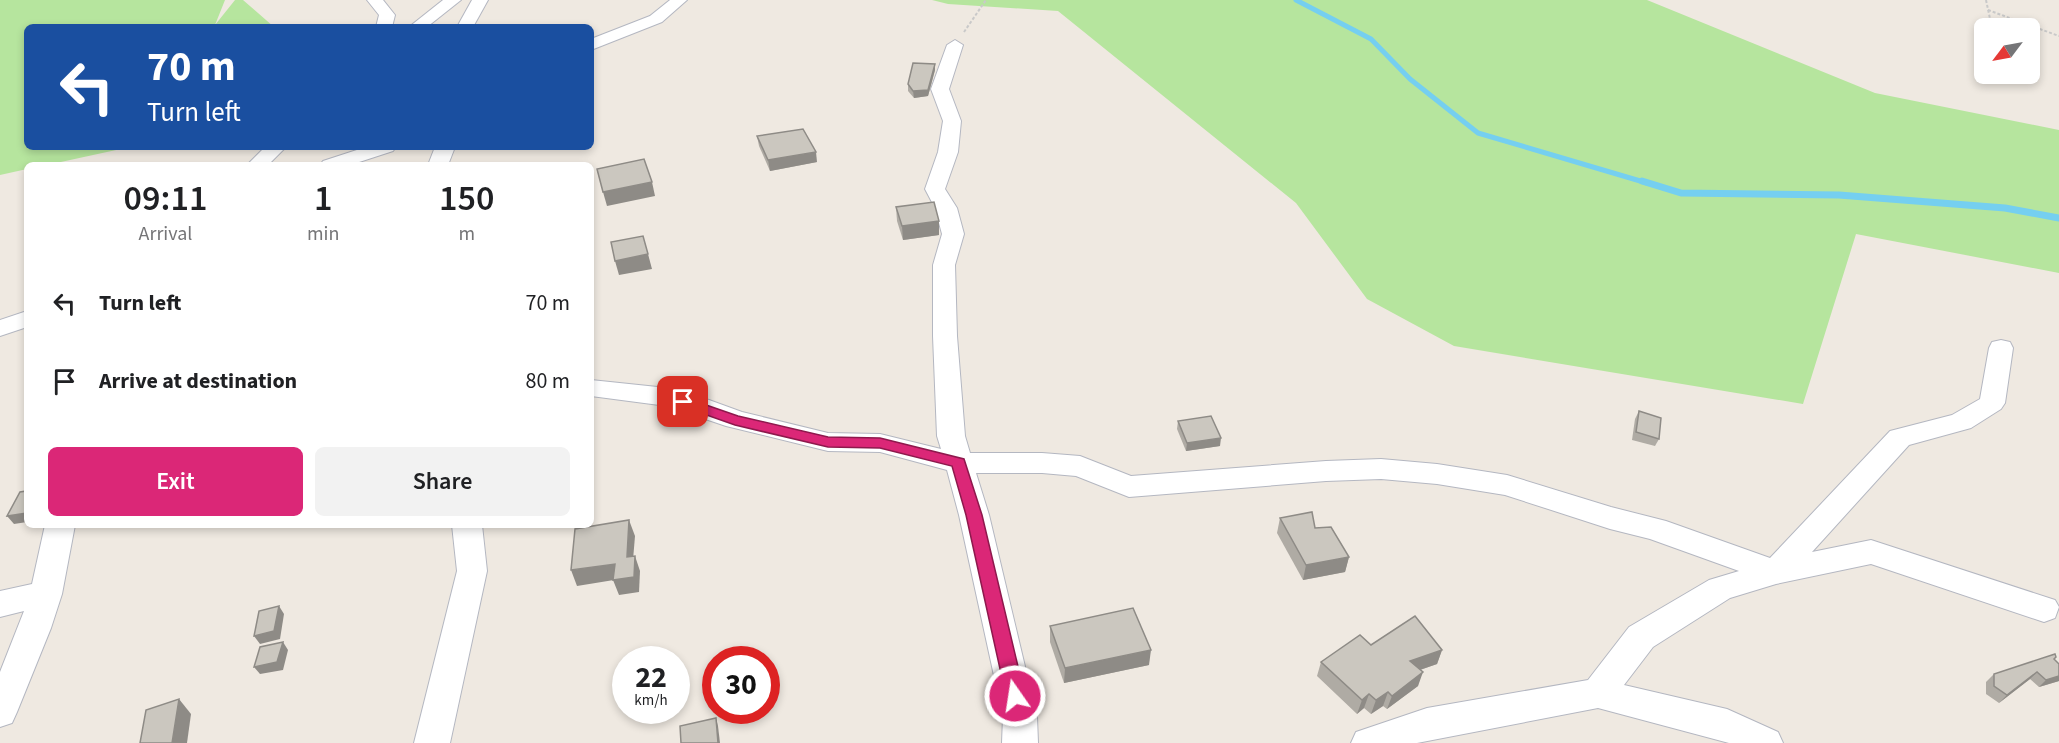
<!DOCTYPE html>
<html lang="en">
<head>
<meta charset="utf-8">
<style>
  :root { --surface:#fff; --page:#f2f2f2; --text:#202124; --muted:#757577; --accent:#db2777 }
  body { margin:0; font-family:"Source Sans 3",sans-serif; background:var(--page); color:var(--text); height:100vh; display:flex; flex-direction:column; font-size:22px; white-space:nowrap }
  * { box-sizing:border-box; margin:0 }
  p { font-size:20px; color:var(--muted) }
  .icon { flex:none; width:33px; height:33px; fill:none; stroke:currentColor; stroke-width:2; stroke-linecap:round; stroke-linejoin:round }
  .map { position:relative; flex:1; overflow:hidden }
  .panel { position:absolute; left:24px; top:162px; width:570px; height:366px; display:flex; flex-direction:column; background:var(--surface); border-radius:9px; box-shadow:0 3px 9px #0003 }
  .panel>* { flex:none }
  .top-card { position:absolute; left:24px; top:24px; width:570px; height:126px; border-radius:9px; box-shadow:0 3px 9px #0003; background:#1a4fa0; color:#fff; overflow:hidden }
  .needle { width:39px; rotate:238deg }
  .buttons { position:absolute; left:1974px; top:18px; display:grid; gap:12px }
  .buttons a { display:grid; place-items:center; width:66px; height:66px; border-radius:9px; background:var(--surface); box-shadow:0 3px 9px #0003; font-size:30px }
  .speed { position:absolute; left:612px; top:646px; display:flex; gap:12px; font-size:30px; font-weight:700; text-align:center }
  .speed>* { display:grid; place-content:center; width:78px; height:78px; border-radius:50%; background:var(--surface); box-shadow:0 3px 9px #0003; line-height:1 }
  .speed small { font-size:15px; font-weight:400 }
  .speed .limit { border:9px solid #d22; background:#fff; color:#111 }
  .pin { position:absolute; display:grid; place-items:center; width:51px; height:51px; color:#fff; margin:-26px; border-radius:12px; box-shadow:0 3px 9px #0006 }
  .me { position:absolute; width:66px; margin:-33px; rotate:347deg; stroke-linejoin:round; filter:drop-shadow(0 0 4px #0008) }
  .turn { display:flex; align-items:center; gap:21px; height:126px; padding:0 24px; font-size:27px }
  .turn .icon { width:78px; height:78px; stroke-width:2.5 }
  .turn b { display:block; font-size:42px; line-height:51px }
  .eta { display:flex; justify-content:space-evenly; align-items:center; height:102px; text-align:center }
  .eta b { font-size:36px; font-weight:600; line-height:42px }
  .primary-button { display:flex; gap:12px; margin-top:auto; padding:12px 24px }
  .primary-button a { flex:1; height:69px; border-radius:9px; background:var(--accent); color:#fff; font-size:24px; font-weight:600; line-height:69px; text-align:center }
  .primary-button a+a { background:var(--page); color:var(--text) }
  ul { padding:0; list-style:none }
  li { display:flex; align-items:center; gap:18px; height:78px; padding:0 24px }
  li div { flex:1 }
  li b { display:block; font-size:22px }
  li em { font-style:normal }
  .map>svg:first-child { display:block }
</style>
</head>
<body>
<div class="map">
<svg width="2059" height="743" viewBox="0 0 2059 743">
  <rect width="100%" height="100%" fill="#efe9e1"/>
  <!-- green -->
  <g fill="#b6e59e">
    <polygon points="0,0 225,0 215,25 235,0 243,0 274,27 27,27 27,147 130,147 47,165 27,165 27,169 0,175"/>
    <polygon points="932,0 1647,0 1875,93 2059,130 2059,273 1856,234 1803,404 1454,346 1367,299 1296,203 1058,11 948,4"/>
  </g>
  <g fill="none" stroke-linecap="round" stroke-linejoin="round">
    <!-- stream-far1 -->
    <polyline stroke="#75cff0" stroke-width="5" points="1296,0 1371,39 1410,79 1478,133 1647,183"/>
    <!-- stream -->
    <polyline stroke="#75cff0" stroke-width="7" points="1642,181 1681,193 1839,195 2005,208 2059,218"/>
    <!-- minor casing -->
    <g stroke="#b4b7c1" stroke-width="2">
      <g id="minor">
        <polygon points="367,0 383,0 395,15 392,27 376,27 379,15"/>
        <polygon points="443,0 461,0 427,27 409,27"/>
        <polygon points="472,0 488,0 473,27 457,27"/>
        <polygon points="670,0 687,0 662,22 591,50 591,39 650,16"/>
        <polygon points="955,40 963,45 949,89 961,121 958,152 945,189 957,208 964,234 955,265 957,336 965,436 970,453 1042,453 1080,456 1131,476 1326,461 1381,459 1437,464 1507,475 1611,507 1666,521 1770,558 1890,431 1952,415 1980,399 1989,348 1992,342 2001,340 2010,342 2013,348 2005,403 2001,409 1971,428 1909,445 1812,552 1871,540 2055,600 2059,607 2055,618 2044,622 1871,564 1776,584 1730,598 1653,647 1624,685 1727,709 1778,732 1783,743 1729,743 1598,708 1417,743 1351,743 1356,732 1427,708 1588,680 1629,627 1709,580 1739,571 1650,539 1610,529 1505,495 1437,484 1381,479 1326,481 1129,497 1076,476 1042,473 976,473 989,515 1037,717 1038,743 1002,743 1003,717 959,515 947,470 880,452 828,451 726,426 667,406 591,396 591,380 667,388 709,400 742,412 828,433 880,434 941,449 937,436 933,336 933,265 942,234 935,208 925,189 938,152 943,121 931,89 947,45"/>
        <polygon points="265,147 286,147 268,165 247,165"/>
        <polygon points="366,147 396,147 393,151 350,165 320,165 323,161"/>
        <polygon points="435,147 455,147 448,165 428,165"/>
        <polygon points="27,311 27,327 0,336 0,320"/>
        <polygon points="45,525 75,525 62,594 51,628 17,712 12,723 0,727 0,672 24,611 0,617 0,591 32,584"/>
        <polygon points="452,525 482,525 487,571 450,743 414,743 457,571"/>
      </g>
    </g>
    <!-- path -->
    <g stroke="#c9c9c9" stroke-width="2" stroke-dasharray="3 2" stroke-linecap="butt">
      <polyline points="1986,0 1992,28"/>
      <polyline points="1988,10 2059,36"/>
      <polyline points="964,32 986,0"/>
    </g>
    <!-- minor -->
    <use href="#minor" fill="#fff" fill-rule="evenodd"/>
  </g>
  <!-- wall -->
  <g fill="#afaba4">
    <polygon points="935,70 928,96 914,98 908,91 908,84"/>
    <polygon points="757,136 817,162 770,171 759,146"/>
    <polygon points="896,207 939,221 939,235 903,240 897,221"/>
    <polygon points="1639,411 1659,439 1655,446 1632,440 1635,419"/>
    <polygon points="1178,421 1220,446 1186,451 1177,429"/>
    <polygon points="1280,518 1315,528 1349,557 1345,572 1303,580 1277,533"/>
    <polygon points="1050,626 1149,665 1064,683 1050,642"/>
    <polygon points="1371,645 1442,650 1437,664 1420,670 1418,686 1387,709 1383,706 1371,714 1364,708 1357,714 1317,676 1321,662"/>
    <polygon points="2054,659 2059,681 2039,687 2030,679 1999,703 1986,694 1986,682 1994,674"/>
  </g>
  <!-- shaded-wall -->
  <g fill="#8e8b86">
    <polygon points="935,64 935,70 928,96 914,98 913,91"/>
    <polygon points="816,152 817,162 770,171 768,160"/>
    <polygon points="652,182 655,196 607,206 603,192"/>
    <polygon points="939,221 939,235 903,240 902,226"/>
    <polygon points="648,254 652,269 619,275 615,261"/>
    <polygon points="1221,438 1220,446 1186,451 1187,443"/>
    <polygon points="27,513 27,522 14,524 7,516"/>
    <polygon points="629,520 635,536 632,572 627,557"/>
    <polygon points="635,556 640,571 639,592 619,595 613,580"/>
    <polygon points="1349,557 1345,572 1303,580 1306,565"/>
    <polygon points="615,564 620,579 577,586 571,570"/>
    <polygon points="279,606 284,614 280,639 260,644 254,636"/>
    <polygon points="283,642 288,650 283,670 260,674 254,667"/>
    <polygon points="1151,650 1149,665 1064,683 1065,668"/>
    <polygon points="1442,650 1437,664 1405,675 1410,661"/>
    <polygon points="1423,672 1418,686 1387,709 1392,696"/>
    <polygon points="2037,672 2030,679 1999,703 2007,695"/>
    <polygon points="2059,676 2059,681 2039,687 2046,680"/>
    <polygon points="1388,692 1383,706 1371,714 1376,700"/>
    <polygon points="1369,694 1364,708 1357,714 1362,700"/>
    <polygon points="179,699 191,714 187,743 172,743"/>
    <polygon points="716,718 718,726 720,743 718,743"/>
  </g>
  <!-- building -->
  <g fill="#cbc7bf" stroke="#8e8b86" stroke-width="1.5">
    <polygon points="913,63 935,64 928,90 913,91 908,84"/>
    <polygon points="803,129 816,152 768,160 757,136"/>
    <polygon points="644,159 652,182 603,192 597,169"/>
    <polygon points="934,202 939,221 902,226 896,207"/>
    <polygon points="643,236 648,254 615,261 611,242"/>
    <polygon points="1639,411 1661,418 1659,439 1636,432"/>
    <polygon points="1211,416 1221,438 1187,443 1178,421"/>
    <polygon points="27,488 27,513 7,516 20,492 26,491"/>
    <polygon points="1312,512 1315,528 1331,527 1349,557 1306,565 1280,518"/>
    <polygon points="629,520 627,557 635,556 634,577 613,580 615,564 571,570 575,529"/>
    <polygon points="279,606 274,631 254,636 259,611"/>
    <polygon points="1133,608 1151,650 1065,668 1050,626"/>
    <polygon points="1415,616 1442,650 1410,661 1423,672 1392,696 1388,692 1376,700 1369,694 1362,700 1321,662 1360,635 1371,645"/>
    <polygon points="283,642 277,662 254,667 260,647"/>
    <polygon points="2055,654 2056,657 2054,659 2059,664 2059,676 2046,680 2037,672 2007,695 1994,686 1994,674"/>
    <polygon points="179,699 172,743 140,743 146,710"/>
    <polygon points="716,718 718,743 681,743 680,726"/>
  </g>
  <!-- route -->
  <polygon fill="#db2777" stroke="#8e194d" stroke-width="1.5" points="683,397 738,416 828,437 880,438 964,459 982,515 1025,696 1022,701 1015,704 1009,701 1006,696 966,515 952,466 880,448 828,447 735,425 678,405 676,402 678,399"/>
</svg>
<div class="buttons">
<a><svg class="needle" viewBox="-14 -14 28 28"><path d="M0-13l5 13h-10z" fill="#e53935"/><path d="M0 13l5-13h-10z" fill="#757577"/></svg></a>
</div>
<div class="speed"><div>22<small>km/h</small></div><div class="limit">30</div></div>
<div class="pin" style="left:683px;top:402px;background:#d93025"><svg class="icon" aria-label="arrive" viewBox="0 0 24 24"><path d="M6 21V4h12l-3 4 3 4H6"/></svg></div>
<svg class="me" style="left:1015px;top:696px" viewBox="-20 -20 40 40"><circle r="17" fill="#db2777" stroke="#fff" stroke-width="3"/><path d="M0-11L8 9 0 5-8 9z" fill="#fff"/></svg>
<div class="top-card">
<div class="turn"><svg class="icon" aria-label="left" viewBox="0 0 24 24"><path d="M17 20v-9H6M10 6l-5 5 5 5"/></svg><div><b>70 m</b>Turn left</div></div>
</div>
<section class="panel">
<div class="eta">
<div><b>09:11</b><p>Arrival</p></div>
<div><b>1</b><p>min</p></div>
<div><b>150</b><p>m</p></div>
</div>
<ul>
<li><svg class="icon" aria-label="left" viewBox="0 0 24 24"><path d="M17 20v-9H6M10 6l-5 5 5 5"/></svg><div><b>Turn left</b></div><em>70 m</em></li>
<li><svg class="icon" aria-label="arrive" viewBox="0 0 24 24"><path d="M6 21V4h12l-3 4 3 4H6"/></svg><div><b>Arrive at destination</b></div><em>80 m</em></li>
</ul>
<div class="primary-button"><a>Exit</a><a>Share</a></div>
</section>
</div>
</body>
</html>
